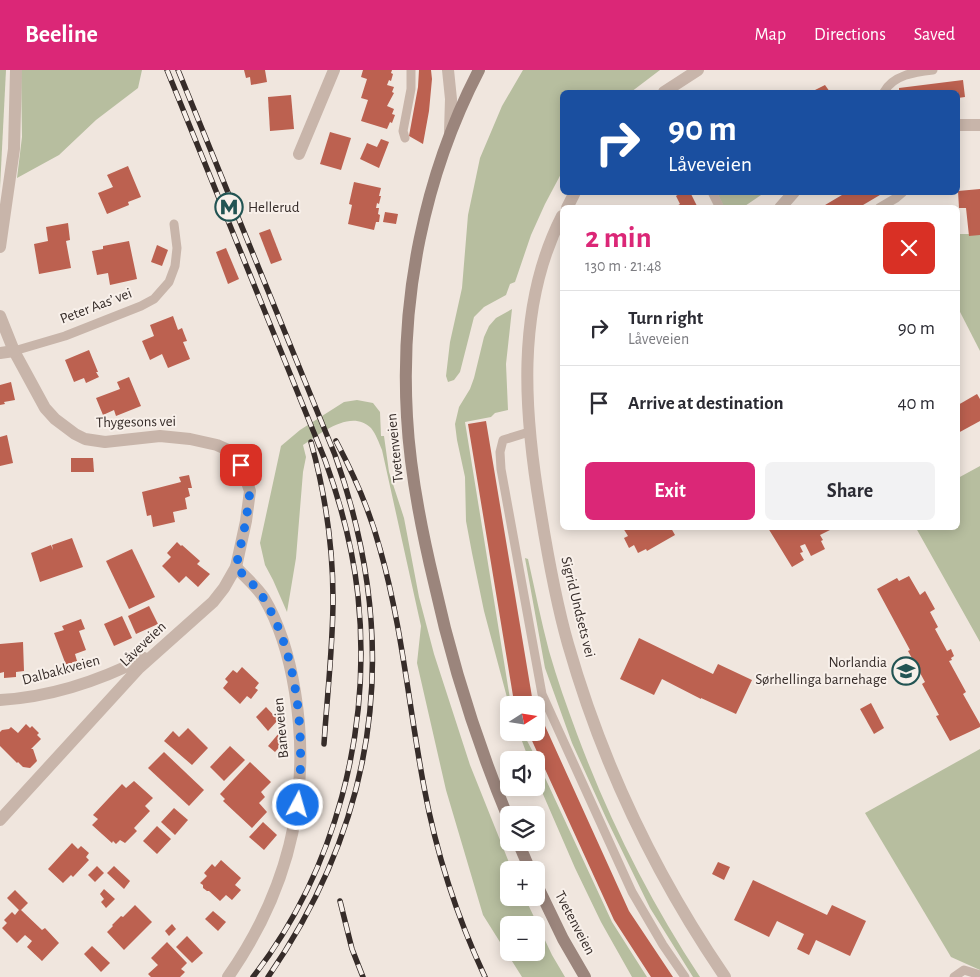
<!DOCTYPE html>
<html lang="en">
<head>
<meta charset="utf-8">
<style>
  :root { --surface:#fff; --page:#f2f2f3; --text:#2b2b33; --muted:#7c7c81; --line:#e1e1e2; --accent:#db2777 }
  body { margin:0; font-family:"Alegreya Sans",sans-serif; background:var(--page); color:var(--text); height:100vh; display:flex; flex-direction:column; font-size:19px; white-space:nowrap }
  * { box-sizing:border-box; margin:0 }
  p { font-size:16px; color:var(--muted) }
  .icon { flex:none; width:28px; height:28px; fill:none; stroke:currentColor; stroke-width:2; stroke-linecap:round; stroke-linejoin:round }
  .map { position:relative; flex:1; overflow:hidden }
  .drawer { position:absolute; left:560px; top:135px; width:400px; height:325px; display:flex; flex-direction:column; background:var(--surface); border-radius:8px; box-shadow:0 2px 12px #0003 }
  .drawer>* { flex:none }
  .top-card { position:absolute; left:560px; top:20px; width:400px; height:105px; border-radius:8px; box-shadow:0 2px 12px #0003; background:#1a4fa0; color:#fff; overflow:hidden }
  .needle { width:32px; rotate:78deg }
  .buttons { position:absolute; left:500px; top:626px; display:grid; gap:10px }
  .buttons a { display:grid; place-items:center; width:45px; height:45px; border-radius:8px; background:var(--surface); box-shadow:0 2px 12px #0003; font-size:25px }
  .pin { position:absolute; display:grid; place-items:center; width:42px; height:42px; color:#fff; margin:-21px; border-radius:10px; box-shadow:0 2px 8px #0006 }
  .me { position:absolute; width:55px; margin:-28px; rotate:6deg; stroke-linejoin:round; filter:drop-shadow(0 0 4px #0008) }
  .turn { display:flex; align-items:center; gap:18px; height:105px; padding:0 25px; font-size:22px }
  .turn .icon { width:65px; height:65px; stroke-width:2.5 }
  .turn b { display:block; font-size:35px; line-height:42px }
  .round { display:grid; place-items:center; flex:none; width:52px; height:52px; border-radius:8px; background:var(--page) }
  .headline { display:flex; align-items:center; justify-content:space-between; height:85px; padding:0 25px }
  h1 { font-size:30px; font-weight:600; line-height:38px; color:var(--accent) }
  .primary-button { display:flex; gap:10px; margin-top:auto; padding:10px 25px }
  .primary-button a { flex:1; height:58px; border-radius:8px; background:var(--accent); color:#fff; font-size:20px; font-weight:600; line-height:58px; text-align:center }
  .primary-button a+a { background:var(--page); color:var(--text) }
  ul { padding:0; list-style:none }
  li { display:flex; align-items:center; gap:15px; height:75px; padding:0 25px; border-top:1px solid var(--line) }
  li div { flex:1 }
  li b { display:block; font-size:19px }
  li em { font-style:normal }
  header { display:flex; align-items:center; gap:30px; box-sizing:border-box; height:70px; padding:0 25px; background:var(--accent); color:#fff }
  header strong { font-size:24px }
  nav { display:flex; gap:28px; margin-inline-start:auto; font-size:18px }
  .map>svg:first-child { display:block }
</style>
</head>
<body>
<header>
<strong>Beeline</strong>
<nav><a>Map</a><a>Directions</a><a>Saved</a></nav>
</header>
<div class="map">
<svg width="980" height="907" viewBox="0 0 980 907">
  <rect width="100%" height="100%" fill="#f0e6de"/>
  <!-- green -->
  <g fill="#b7be9f" fill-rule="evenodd">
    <polygon points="0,0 6,0 0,118"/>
    <polygon points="21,0 142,0 138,18 96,50 59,85 17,108 22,67"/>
    <polygon points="523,0 660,0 631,22 562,22 562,102 545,134 531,165 515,212 510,214 506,225 484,237 474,247 460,302 454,310 448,312 446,306 450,272 462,218 468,145 480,88 502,36"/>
    <polygon points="717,123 764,123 742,138 724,137"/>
    <polygon points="958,164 980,164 980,281 958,238"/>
    <polygon points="512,239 506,294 508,340 495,343 491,347 465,352 511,635 509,635 484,541 472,483 466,451 465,407 457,370 455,354 459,337 470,319 474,308 484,267 489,256 496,248"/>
    <path d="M 357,330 L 373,333 L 380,342 L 381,366 L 384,366 L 389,402 L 404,448 L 419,527 L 434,584 L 470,695 L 512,800 L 509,800 L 509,828 L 525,828 L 552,885 L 565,907 L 522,907 L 483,845 L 446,720 L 417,593 L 421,556 L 419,547 L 382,380 C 379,373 376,364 371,358 C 351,338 320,364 303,375 L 306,387 L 303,402 L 296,488 L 287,542 L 273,510 L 265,495 L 260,473 L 281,376 L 300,360 L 344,332 ZM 509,855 L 536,855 L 536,882 L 509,882 Z"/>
    <polygon points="980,396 980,572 916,458 958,458 958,408"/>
    <path d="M 525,488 L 528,489 C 535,520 541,551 549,581 C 557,609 567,637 577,664 C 609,750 650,831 700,907 L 693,907 L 650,838 L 607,750 L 572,673 L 545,598 Z"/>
    <polygon points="519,663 523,663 534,684 612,852 647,907 632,907 601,852 575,798 536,708 536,690 529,690"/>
    <polygon points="980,679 980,900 951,887 865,743"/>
  </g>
  <!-- building -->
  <g fill="#bc6150">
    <polygon points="244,0 265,0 267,12 251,15 250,7 246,8"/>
    <polygon points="363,0 392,0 391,3 393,4 391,11 389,10 387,15 394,17 392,22 394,23 387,36 394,39 392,44 395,45 392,53 390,52 387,59 361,51 368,30 361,28 367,9 361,7"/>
    <polygon points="419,0 431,0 432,9 429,41 423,74 409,66 418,17"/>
    <polygon points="963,10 965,27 958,28 958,22 899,22 899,18"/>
    <polygon points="825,15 830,22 811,22"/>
    <polygon points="291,25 294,59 270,61 268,27"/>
    <polygon points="330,62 351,68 341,100 320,94"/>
    <polygon points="381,69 389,72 379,98 360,89 367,73 377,77"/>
    <polygon points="128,96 141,127 128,132 129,135 107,144 98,123 113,117 107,105"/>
    <polygon points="354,112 381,118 379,126 381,126 379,134 377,133 376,138 379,138 378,144 380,145 379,152 376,152 374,160 348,154 352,135 349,134"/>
    <polygon points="980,119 980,165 969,166 966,138 959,138 958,121"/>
    <polygon points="682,122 690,122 698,138 673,138 680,134 676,126"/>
    <polygon points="847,122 885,122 858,138 820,138"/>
    <polygon points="385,142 398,144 396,154 383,152"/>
    <polygon points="68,153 70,170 66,171 71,198 39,204 34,174 48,171 46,157"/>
    <polygon points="270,159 282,190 271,194 259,163"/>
    <polygon points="129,171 137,209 110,215 108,203 97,205 92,181 103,179 103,176"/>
    <polygon points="157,175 168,180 162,196 151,192"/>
    <polygon points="226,178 239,209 228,214 216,182"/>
    <polygon points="173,246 178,260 182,258 187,271 183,272 190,289 168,298 162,284 150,290 142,271 154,266 150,255"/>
    <polygon points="89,280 98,302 96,302 99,307 86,313 84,308 74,312 65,290"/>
    <polygon points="129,307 141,336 116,346 114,340 103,345 96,328 120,319 117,312"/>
    <polygon points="11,312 15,330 4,332 5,334 0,335 0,315"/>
    <polygon points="977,324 980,329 980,351 958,363 958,335"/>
    <polygon points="486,351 532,627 536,635 515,635 514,632 468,354"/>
    <polygon points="7,365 13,393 0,396 0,367"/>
    <polygon points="71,388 93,388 94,402 71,402"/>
    <polygon points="189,405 192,418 188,418 190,426 185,428 187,439 173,442 175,452 153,457 151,445 147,446 142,422 181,412 179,407"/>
    <polygon points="623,458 671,458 675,465 647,481 646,479 638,483 634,475 629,478 624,468 628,466"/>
    <polygon points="768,458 834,458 820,465 823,470 821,471 825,479 811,486 805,474 800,476 803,482 800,483 804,490 792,497"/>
    <polygon points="72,468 83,497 40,512 31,483 51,475 53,480 52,475"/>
    <polygon points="177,472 181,476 182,475 200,491 197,494 210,504 198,517 186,506 179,513 162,496 171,487 167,483"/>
    <polygon points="132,479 155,527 129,539 106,491"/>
    <polygon points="909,506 920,525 925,521 935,539 930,542 938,557 935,559 947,581 951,579 954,586 951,588 952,590 949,591 966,622 963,624 980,654 980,657 950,671 936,646 939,645 922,614 925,612 908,581 910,580 877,519 897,508 899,511"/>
    <polygon points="149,536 158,554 136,564 128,546"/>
    <polygon points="122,546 132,568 114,576 104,554"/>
    <polygon points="81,549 85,559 79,561 86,580 75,584 77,591 66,595 54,563 64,560 62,556"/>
    <polygon points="639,568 713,604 718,594 752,610 736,644 701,628 701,629 662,609 654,625 620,609"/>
    <polygon points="23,572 24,601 16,602 16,607 4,608 4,602 0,603 0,574"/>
    <polygon points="242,597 259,613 255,618 258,620 251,629 247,626 240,634 223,618 228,612 225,609 233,600 237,603"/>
    <polygon points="871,633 884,658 874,664 860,639"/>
    <polygon points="536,636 629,841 673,907 651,907 614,850 528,662 536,662"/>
    <polygon points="266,637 278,650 268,661 256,647"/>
    <polygon points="26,654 30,658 32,656 39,663 37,665 41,669 31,679 33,679 37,691 30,698 23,697 18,692 17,693 0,676 0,662 2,660 9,659 11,657 18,663"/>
    <polygon points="188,658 208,678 192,695 164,671 173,661 179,667"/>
    <polygon points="279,663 286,669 275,682 268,676"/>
    <polygon points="230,676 245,690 224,711 210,697"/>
    <polygon points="164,682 204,720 189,736 148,698"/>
    <polygon points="250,692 271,712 261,722 265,727 259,733 267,742 252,758 223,731 225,729 220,724"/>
    <polygon points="134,711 153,728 145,736 150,741 134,758 137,761 125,773 120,770 116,774 113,771 112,773 92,755 98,749 93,745 122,714 126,718"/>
    <polygon points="174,738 188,750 175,765 161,752"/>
    <polygon points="263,752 277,765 264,780 249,767"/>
    <polygon points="157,756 171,769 157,784 143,771"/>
    <polygon points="72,773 78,779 81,776 89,783 86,787 89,790 73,807 71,805 63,813 48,799"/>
    <polygon points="221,790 241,808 235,815 241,820 232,830 226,825 220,831 209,821 207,821 203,818 203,815 200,813 207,806 204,803 212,794 215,797"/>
    <polygon points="718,792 730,797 724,810 712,804"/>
    <polygon points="97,796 104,803 95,812 88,805"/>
    <polygon points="114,796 130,811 124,819 107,803"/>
    <polygon points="753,810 827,845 832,835 866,851 850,886 816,870 809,885 797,879 804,864 777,851 769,867 734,850"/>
    <polygon points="104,819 115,829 106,838 101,832 104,829 100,824"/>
    <polygon points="15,820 28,833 21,840 42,860 45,858 59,873 42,891 27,877 32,871 25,865 17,873 2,858 7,853 4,850 12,842 15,845 19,840 7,828"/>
    <polygon points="135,835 152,852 124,880 107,862 113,856 112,855 121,846 123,847"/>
    <polygon points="213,841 226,852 218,861 205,849"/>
    <polygon points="172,854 176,859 169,866 165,861"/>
    <polygon points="187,866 203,883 192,893 176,877"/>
    <polygon points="167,872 187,893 181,899 185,902 180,907 151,907 148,904 158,895 151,888"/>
    <polygon points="92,876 110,893 101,902 84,884"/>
  </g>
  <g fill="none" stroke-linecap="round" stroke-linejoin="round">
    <!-- lane -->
    <g stroke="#c8b5aa" stroke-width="9">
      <path d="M 884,22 C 893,5 915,2 933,0"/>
      <polyline points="405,68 403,61 411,19 411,0"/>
      <polyline points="712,122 720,138"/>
      <polyline points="879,138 896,128 903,122"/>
      <polyline points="14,281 65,266 141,236 154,229 169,212 175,196 177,178 174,154"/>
      <polyline points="529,362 503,370 500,382 501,399 542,624 632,822 663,875 685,907"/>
      <polyline points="954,907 964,900 980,905"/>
    </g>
    <!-- street -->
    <g stroke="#c8b5aa" stroke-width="12">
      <polyline points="448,0 451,29 450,62"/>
      <polyline points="664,22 698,0"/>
      <polyline points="958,55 980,55"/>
      <polyline points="299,84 334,0"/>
      <polyline points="567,138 575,122"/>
      <polyline points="780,138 794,122"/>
      <path d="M 562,146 C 515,238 524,345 541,444 C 548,487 556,532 568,574 C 602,693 656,806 725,907"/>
      <polyline points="0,177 14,79 16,0"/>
      <polyline points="0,246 14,281 45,338 55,349 75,364 85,369 105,372 160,366 190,369 217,375 228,380 241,395 250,421 246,451 236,497 224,518 213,532 139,598 0,750"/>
      <polyline points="0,283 14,281"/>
      <path d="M 0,630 C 51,627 99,611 144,588"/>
      <path d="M 228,907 C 288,821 312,726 295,622 C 290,591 280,555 264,528 C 257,517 245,507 236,497"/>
    </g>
    <!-- secondary -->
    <g stroke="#9b857c" stroke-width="12">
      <path d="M 479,0 C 424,106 400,228 407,347 C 410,403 421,458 434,512 C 452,594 477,673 509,750"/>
      <polyline points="518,772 530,800"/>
      <polyline points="536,813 563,869 585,907"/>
    </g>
    <!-- rail casing -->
    <g stroke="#362c29" stroke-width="5.5">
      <g id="rail">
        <path d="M 167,0 L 325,390 C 341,434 353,479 358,526 C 372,660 336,800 253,907"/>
        <path d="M 178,0 L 335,385 C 401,570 380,745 268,907"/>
        <path d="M 336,371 C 354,405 370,441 380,479 C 402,556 409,638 424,717 C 436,782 457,847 485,907"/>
        <path d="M 311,372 C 325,423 333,476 333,529 C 333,577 327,626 324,674"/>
        <polyline points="340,831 352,879 363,907"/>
      </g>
    </g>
    <!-- rail -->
    <use href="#rail" stroke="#f8f0ea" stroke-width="4" stroke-dasharray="11" stroke-linecap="butt"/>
  </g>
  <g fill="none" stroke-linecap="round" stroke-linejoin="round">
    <!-- route -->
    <path stroke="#1a73e8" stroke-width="9" stroke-dasharray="0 16.2" d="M 241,395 L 250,421 L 246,451 L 236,497 C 245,507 257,517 264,529 C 299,587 305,668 298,735"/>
  </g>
  <!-- icons -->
  <defs>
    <g id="metro-ring" transform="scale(1.4375)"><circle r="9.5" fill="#f8f0ea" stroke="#225453" stroke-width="1.5"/><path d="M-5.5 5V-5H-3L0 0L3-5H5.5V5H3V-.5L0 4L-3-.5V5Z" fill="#225453"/></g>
    <g id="school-ring" transform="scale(1.4375)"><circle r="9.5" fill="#f8f0ea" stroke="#225453" stroke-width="1.5"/><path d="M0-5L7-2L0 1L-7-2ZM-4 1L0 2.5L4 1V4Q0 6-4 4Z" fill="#225453"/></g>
  </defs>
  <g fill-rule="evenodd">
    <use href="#metro-ring" x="229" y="137"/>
    <use href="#school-ring" x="906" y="601"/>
  </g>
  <g text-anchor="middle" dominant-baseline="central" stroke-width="4" stroke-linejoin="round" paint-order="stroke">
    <!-- poi labels -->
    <g font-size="15" fill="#362c29" stroke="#f8f0ea" text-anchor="start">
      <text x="248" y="137">Hellerud</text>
      <text x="887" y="592" text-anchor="end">Norlandia<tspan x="887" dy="17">Sørhellinga barnehage</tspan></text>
    </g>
    <!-- street labels -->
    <g font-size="15" fill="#362c29" stroke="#f8f0ea">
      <text transform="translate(96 236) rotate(-21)">Peter Aas’ vei</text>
      <text transform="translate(136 352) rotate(-1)">Thygesons vei</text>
      <text transform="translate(395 378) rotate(-96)">Tvetenveien</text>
      <text transform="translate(578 537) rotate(76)">Sigrid Undsets vei</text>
      <text transform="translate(143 574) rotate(-44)">Låveveien</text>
      <text transform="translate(61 600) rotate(-15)">Dalbakkveien</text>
      <text transform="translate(281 658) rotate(-95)">Baneveien</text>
      <text transform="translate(575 853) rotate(62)">Tvetenveien</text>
    </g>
  </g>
</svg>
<div class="buttons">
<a><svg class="needle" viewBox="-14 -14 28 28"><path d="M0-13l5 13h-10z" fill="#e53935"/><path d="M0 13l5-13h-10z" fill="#7c7c81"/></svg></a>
<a><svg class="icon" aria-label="sound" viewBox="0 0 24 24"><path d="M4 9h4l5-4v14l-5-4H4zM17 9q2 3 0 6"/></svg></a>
<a><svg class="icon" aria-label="layers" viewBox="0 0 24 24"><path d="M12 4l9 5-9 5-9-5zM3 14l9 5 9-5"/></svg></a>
<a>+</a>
<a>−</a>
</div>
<div class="pin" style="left:241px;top:395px;background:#d93025"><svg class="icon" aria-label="arrive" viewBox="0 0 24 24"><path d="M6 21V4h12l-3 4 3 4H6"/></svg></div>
<svg class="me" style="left:298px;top:735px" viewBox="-20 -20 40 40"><circle r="17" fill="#1a73e8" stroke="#fff" stroke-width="3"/><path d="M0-11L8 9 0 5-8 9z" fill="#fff"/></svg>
<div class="top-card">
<div class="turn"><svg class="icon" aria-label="right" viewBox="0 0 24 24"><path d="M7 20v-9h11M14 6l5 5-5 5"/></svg><div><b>90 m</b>Låveveien</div></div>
</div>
<section class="drawer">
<div class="headline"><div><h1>2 min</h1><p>130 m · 21:48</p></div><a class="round" style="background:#d93025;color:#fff"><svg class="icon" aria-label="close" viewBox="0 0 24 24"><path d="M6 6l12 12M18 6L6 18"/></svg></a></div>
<ul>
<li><svg class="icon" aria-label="right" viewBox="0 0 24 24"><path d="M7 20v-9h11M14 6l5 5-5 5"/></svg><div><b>Turn right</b><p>Låveveien</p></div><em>90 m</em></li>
<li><svg class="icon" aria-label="arrive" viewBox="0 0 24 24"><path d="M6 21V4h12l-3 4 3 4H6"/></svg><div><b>Arrive at destination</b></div><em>40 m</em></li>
</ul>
<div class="primary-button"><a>Exit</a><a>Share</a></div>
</section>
</div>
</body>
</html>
